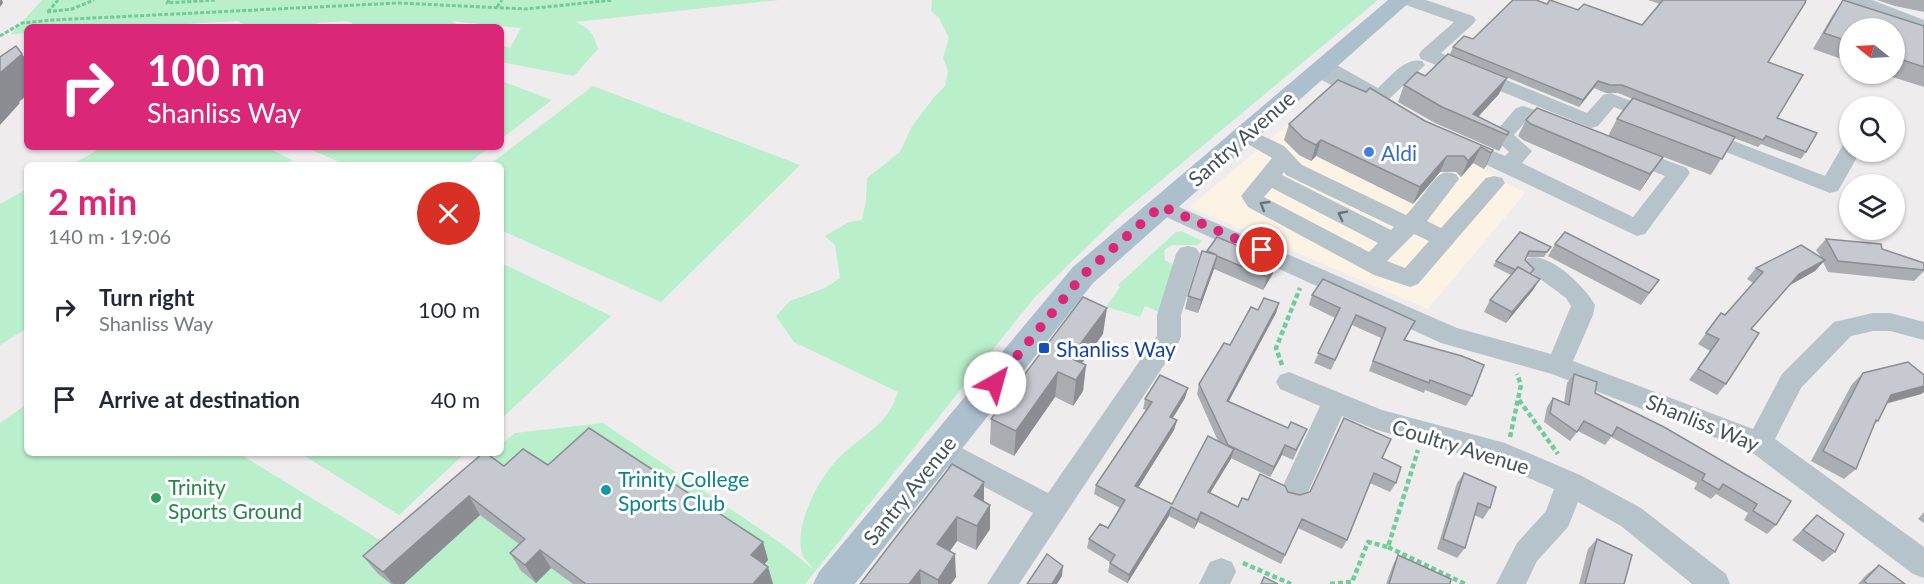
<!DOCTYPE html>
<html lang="en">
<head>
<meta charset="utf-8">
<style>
  :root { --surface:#fff; --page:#f2f2f3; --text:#1f2937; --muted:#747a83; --accent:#db2777 }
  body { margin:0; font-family:Lato,sans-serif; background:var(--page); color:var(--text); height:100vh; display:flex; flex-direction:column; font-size:22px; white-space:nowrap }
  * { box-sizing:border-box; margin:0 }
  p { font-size:20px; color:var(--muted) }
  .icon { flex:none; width:33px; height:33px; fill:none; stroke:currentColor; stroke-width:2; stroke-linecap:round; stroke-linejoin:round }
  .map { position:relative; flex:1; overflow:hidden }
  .side { position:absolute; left:24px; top:162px; width:480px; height:294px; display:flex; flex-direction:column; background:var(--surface); border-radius:9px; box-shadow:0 2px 4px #0004 }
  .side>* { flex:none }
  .hud { position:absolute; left:24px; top:24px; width:480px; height:126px; border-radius:9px; box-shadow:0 2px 4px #0004; background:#db2777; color:#fff; overflow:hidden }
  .needle { width:39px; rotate:288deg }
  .tools { position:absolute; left:1839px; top:18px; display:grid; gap:12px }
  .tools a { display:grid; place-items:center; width:66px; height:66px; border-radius:50%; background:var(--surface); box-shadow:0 2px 4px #0004; font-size:30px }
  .pin { position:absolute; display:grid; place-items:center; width:51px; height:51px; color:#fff; margin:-26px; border:3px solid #fff; border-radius:50%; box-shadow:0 2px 6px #0007 }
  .me { position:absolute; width:66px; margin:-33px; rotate:38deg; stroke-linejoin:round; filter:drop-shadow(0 0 4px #0008) }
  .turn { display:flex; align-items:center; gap:21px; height:126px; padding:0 24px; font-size:27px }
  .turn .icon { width:78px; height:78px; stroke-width:2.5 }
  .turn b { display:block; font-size:42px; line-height:51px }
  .round { display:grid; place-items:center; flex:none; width:63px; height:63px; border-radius:32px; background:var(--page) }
  .overview { display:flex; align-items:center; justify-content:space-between; height:102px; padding:0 24px }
  h1 { font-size:36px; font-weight:700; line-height:45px; color:var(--accent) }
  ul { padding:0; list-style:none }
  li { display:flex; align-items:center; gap:18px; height:90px; padding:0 24px }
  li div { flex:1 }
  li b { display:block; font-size:22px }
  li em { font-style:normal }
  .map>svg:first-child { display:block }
</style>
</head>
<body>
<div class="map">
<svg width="1924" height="584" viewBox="0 0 1924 584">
  <rect width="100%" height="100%" fill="#efeced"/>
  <!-- commercial -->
  <polygon fill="#fcf3e4" points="1334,85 1525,193 1428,309 1190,207"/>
  <!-- green -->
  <g fill="#b9efca">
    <path d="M 42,0 L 779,0 L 575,22 C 590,29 592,30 598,49 L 574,76 L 501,62 L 501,45 L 510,48 L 521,28 L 451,21 L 463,27 L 348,27 L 353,24 L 347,21 L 316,23 L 321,27 L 248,27 L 238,21 L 131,27 L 27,27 L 27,33 L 11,34 Z"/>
    <path d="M 932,0 L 1378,0 L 1123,212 L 1034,298 L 805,584 L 0,584 L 0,423 L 27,404 L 27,453 L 238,453 L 385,543 L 491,453 L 501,453 L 501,444 L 515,433 L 603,423 L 782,544 L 813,569 C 811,565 807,562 804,558 C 790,531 820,475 840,457 C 863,434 887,427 898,392 L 794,342 L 776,316 L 790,301 L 825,288 L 840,278 L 835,245 L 825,236 L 849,222 L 862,220 L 866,201 L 867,178 L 900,152 L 911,128 L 934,97 L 945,86 L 948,71 L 943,58 L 949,38 L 939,18 L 931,11 Z"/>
    <polygon points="501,81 552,100 501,139"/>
    <polygon points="593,86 800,165 661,302 501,230 501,165 489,165"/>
    <polygon points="103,147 266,147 292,160 285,165 71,165"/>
    <polygon points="305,147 490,147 466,165 346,165"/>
    <polygon points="27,189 27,328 0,345 0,204"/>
    <polygon points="1181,231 1202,241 1197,245 1172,245 1164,250 1165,260 1178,268 1159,312 1145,306 1140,317 1106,307 1120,287 1118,285 1176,232"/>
    <polygon points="501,263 611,316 501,419"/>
    <polygon points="300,453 465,453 399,515"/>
  </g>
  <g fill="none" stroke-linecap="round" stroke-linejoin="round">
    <!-- path-far1 -->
    <g stroke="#70cd98" stroke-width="3" stroke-dasharray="4 2" stroke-linecap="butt">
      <polyline points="169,0 167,3 215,0"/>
      <polyline points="497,7 502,0"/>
      <polyline points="47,12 72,9 94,0"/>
      <polyline points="48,12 58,0"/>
      <polyline points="0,36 22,23 53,20 398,3 526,9 613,0"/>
    </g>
    <!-- path -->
    <g stroke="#70cd98" stroke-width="4.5" stroke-dasharray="5 3" stroke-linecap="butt">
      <polyline points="1282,365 1276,348 1300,288"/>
      <polyline points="1519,400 1558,454"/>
      <polyline points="1510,437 1521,385 1517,374"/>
      <polyline points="1388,547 1465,584"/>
      <polyline points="1243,563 1291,584"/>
      <polyline points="1330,584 1352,582 1368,542 1388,547 1418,450"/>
    </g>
    <!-- minor -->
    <g fill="#b7c3ca" fill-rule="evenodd">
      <polygon points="1400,0 1426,0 1473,16 1476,20 1473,24 1441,53 1587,113 1603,95 1610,93 1663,113 1666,117 1663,121 1656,123 1614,107 1598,126 1591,128 1421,59 1419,55 1421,51 1454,22 1403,4"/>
      <polygon points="1847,0 1872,0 1924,20 1924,31 1850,4"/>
      <path d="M 1326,59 L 1378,88 C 1390,77 1405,57 1422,61 L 1425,65 L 1389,99 L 1405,112 L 1402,116 L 1395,118 L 1312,75 L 1309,71 L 1312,67 L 1317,66 L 1319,61 Z"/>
      <polygon points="1523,106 1567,121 1570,126 1567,131 1560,132 1527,120 1514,135 1532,151 1522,163 1633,217 1665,176 1622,159 1618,154 1622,149 1629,147 1636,149 1687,168 1690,173 1645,234 1637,236 1455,150 1452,145 1455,140 1462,138 1505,156 1509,152 1492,136 1516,108"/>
      <path d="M 1246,128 L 1284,146 L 1302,165 L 1406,215 C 1416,206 1433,178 1441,174 C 1446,171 1451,173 1456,174 L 1459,179 L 1427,221 L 1441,228 L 1486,178 L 1494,176 L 1502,178 L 1505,183 L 1418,284 L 1410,287 L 1374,275 L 1248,207 L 1241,196 L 1272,158 L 1239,139 L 1236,134 L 1239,129 ZM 1284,172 L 1286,175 L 1394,227 L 1391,230 L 1282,175 ZM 1272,188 L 1378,243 L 1369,252 L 1264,197 ZM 1414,234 L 1429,241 L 1405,268 L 1387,261 Z"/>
      <polygon points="1700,128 1825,176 1843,145 1850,143 1850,152 1860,152 1838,191 1830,193 1693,139 1690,134 1693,129"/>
      <path d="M 1161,199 L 1457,328 L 1551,354 L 1571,306 L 1566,298 L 1528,270 L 1524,264 L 1528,258 C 1550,252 1585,287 1595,305 L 1593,315 L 1573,361 L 1753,429 L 1782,374 L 1834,322 L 1873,313 L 1890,313 L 1924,322 L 1924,340 L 1890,331 L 1873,331 L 1851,336 L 1801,388 L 1775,439 L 1924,547 L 1924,578 L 1913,574 L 1750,451 L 1552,374 L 1441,343 L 1153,211 L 1150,206 L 1153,201 Z"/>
      <polygon points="1188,246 1196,248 1200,254 1181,315 1181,337 1178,344 1019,584 987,584 1033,513 932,459 928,451 932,443 942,440 952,443 1048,493 1157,336 1157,315 1176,254 1180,248"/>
      <polygon points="1289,372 1382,410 1505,443 1580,475 1641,508 1726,574 1730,584 1692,584 1621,526 1578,502 1568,527 1537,561 1526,584 1496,584 1517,543 1546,511 1554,489 1499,465 1377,430 1342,416 1305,499 1295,502 1285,499 1281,490 1320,406 1280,389 1276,382 1280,375"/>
      <polygon points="1221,558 1232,562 1236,572 1230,584 1199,584 1210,562"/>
    </g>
    <!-- major -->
    <polygon fill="#abbfcd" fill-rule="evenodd" points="1388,0 1412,0 1093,283 855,584 813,584 819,572 1073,267"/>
  </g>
  <!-- wall -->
  <g fill="#aaaeb3">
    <polygon points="1648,0 1806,0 1768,62 1777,118 1806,152 1801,159 1761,144 1758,147 1734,138 1711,175 1619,140 1663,157 1640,191 1523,140 1518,136 1526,120 1608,136 1617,119 1633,99 1618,93 1606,93 1594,88 1579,107 1450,54 1453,47 1473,39 1547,4 1642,25 1660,4"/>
    <polygon points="1843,0 1924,26 1924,87 1883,74 1894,74 1894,28 1850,28 1850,62 1813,49 1832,16"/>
    <polygon points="1877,0 1924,0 1924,12 1895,6"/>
    <polygon points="1425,76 1499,94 1478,117 1509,132 1501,148 1499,151 1435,123 1398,102 1404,85"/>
    <polygon points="1425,121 1493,150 1484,169 1473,163 1461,177 1456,172 1440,172 1413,204 1316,156 1311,161 1299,155 1284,140 1289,124"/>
    <polygon points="1520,232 1551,247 1544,257 1527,257 1525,260 1534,269 1531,274 1540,279 1533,290 1506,323 1484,312 1490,300 1511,275 1493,266 1496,261"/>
    <polygon points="1826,239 1882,249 1924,263 1924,271 1914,281 1828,272 1823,262 1815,271 1790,285 1751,329 1726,384 1717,395 1689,380 1710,351 1698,344 1721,313 1725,315 1753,283 1747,279 1756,268 1821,257 1816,250"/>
    <polygon points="1555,244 1659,280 1641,305 1548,256"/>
    <polygon points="1207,251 1277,262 1272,275 1263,290 1214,269 1198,313 1185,309 1188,296"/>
    <polygon points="1312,295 1415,321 1405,340 1472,396 1466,406 1425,390 1424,393 1369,371 1381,338 1352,325 1331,370 1314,363 1335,318 1309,305"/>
    <polygon points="1279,303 1276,313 1229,401 1288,428 1307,429 1293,460 1282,455 1270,477 1231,458 1210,493 1238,507 1248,500 1288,492 1300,495 1310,492 1382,458 1396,483 1390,492 1370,483 1347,540 1342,549 1298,528 1281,564 1198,522 1194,529 1169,516 1127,583 1108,572 1110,562 1087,548 1089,539 1108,528 1120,508 1094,494 1096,485 1146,410 1143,409 1145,399 1185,398 1173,418 1177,420 1174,430 1138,488 1172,504 1218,441 1197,394 1199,384 1258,310"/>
    <polygon points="1103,334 1082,363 1086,365 1083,391 1073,406 1055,397 1014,456 990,444 991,419"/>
    <polygon points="1863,373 1924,375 1924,392 1921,394 1886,404 1878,421 1874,425 1856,469 1844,479 1811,461 1852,384"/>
    <polygon points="1574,374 1595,393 1791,501 1776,525 1767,534 1744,520 1748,513 1716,494 1711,499 1694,489 1697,483 1611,437 1605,445 1578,431 1570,441 1544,422 1547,407 1553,398 1564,403 1567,383"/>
    <polygon points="548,465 763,542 768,560 764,564 768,567 773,584 573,584 551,568 536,583 521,571 510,553 519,544 480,515 404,584 391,584 378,574 363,556 504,466"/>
    <polygon points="1464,473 1490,508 1483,519 1474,515 1465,548 1457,558 1437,549 1457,483"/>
    <polygon points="984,482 984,501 990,505 990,529 976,550 957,541 950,551 956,577 951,584 860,584"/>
    <polygon points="1924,512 1924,523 1918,519"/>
    <polygon points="1817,515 1835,552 1823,562 1792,540"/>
    <polygon points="1597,539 1624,584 1579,584 1588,549"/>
    <polygon points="1398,555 1450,584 1386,584 1393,565"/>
    <polygon points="1879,565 1905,584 1858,584 1866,575"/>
  </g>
  <!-- shaded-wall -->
  <g fill="#8b8d92">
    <polygon points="0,0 2,0 3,3 0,7"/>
    <polygon points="22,54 27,60 27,95 19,102 20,103 0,125 0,73"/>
    <polygon points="1507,78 1499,94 1474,121 1473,114"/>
    <polygon points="1598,81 1594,88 1579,107 1583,100"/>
    <polygon points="1321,140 1316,156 1311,161 1316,145"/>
    <polygon points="1481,147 1473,163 1461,177 1468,161"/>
    <polygon points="1493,150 1486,166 1484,169 1491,153"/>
    <polygon points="1447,156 1440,172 1413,204 1420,187"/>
    <polygon points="1663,157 1652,173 1640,191 1650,174"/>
    <polygon points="1217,256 1214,269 1198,313 1201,300"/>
    <polygon points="1825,260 1815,271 1790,285 1799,274"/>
    <polygon points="1277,262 1272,275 1263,290 1267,277"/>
    <polygon points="1540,279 1533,290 1506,323 1512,312"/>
    <polygon points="1279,303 1276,313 1224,410 1227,401"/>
    <polygon points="1107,308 1103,334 1071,378 1070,358"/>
    <polygon points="1086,365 1083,391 1073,406 1076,380"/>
    <polygon points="1058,372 1055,397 1014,456 1016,431"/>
    <polygon points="1924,386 1924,392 1921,394 1879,405 1891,395"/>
    <polygon points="1188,388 1185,398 1167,427 1170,417"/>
    <polygon points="1177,420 1174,430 1133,496 1135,486"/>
    <polygon points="1285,445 1282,455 1270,477 1274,467"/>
    <polygon points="1234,449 1231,459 1205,501 1208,492"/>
    <polygon points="984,482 984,506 974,496"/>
    <polygon points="469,496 480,515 404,584 393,584 383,572"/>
    <polygon points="990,505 990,529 976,550 977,526"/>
    <polygon points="1171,507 1169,516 1127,584 1129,575"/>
    <polygon points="1201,512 1198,522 1194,529 1197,520"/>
    <polygon points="957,517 957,541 938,567 937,544"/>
    <polygon points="763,542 768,560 756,573 751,555"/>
    <polygon points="540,550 551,568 536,583 525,565"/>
    <polygon points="955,554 956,577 951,584 938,584 938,580"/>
    <polygon points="1063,566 1062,576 1057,584 1052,584"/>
    <polygon points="768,567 773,584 753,584"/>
    <polygon points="920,570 921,584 909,584"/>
  </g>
  <!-- building -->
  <g fill="#c6cad0" stroke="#8b8d92" stroke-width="1.5">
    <polygon points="1513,0 1536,0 1547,4 1550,0 1578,10 1584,4 1642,25 1663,0 1806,0 1805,3 1768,62 1803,75 1777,118 1817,133 1806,152 1766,136 1763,140 1622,85 1610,85 1598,81 1583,100 1453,47 1464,36 1473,39"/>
    <polygon points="1843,0 1924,26 1924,67 1894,57 1894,28 1850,28 1850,42 1824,33"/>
    <polygon points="16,46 22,54 0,73 0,57"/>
    <polygon points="1448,54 1507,78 1473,114 1509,132 1507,135 1442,107 1404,85 1417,72 1425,76"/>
    <polygon points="1338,80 1366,92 1370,88 1425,121 1493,150 1491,153 1481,147 1468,161 1464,156 1447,156 1420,187 1321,140 1316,145 1304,139 1289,124"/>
    <polygon points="1633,98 1735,137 1722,159 1617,119"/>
    <polygon points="1537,108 1663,157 1650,174 1531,124 1526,120"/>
    <polygon points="1520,232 1551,247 1547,252 1529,251 1525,260 1534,269 1530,274 1518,267 1516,270 1496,261"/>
    <polygon points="1565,232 1659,280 1649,293 1555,244"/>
    <polygon points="1217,237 1277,262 1267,277 1217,256 1201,300 1188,296 1202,251 1217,255 1207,251"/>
    <polygon points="1826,239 1881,244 1882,249 1924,263 1924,270 1838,261"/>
    <polygon points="1801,245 1825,260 1799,274 1751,329 1759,333 1726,384 1698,369 1719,339 1706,333 1721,313 1725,315 1763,272 1756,268"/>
    <polygon points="1518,267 1540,279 1512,312 1490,300"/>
    <polygon points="1323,279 1415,321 1404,340 1462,356 1484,365 1472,396 1430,380 1429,383 1373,361 1386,328 1356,315 1335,360 1318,353 1340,308 1312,295"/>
    <polygon points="1083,297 1107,308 1070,358 1086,365 1076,380 1058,372 1016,431 991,419"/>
    <polygon points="1264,298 1279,303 1227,401 1288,428 1291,422 1307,429 1296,450 1285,445 1274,467 1228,445 1199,384 1224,343 1230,345 1251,307 1258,310"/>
    <polygon points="1908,362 1924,375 1924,386 1891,395 1878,421 1876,420 1856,469 1823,451 1863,373"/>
    <polygon points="1574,374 1597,382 1595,393 1664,427 1791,501 1776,525 1753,511 1757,504 1723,484 1719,490 1702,480 1705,474 1617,427 1612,436 1584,421 1577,432 1550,413 1553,398 1569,405"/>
    <polygon points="1160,375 1188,388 1170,417 1177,420 1135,486 1172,504 1208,436 1234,449 1208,492 1238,507 1242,498 1248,500 1260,474 1285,486 1288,492 1300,495 1310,492 1344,418 1391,439 1382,458 1401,467 1396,483 1374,473 1347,540 1302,519 1285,555 1201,512 1197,520 1171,507 1129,575 1110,563 1115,555 1089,539 1100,524 1108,528 1125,500 1096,485 1152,402 1145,399"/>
    <polygon points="589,428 763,542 751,555 768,567 753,584 586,584 540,550 525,565 510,553 525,539 469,496 383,572 363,556 483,453 486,453 504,466 523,449 548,465"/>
    <polygon points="952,464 984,482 974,496 990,505 977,526 957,517 937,544 955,554 938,580 920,570 909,584 860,584"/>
    <polygon points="1464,473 1496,487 1490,508 1478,503 1465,548 1443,539"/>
    <polygon points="1817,515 1844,534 1835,552 1803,530"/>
    <polygon points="1597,539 1632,555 1624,584 1585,584"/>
    <polygon points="1047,554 1063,566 1052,584 1027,584"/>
    <polygon points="1398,555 1451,579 1450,584 1389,584"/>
    <polygon points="1879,565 1905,584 1868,584 1864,581"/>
    <polygon points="1264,577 1278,584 1261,584"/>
  </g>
  <!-- one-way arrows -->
  <defs><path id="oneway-chevron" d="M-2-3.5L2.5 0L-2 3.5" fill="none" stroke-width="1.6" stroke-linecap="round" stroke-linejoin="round" transform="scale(1.5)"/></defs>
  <g stroke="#67747c">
    <use href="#oneway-chevron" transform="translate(1264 205) rotate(-149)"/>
    <use href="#oneway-chevron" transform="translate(1342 215) rotate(-153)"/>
  </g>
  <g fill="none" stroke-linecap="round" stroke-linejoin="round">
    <!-- route -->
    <polyline stroke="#db2777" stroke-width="10" stroke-dasharray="0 18" points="995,383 1083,275 1161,206 1262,250"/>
  </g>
  <!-- markers -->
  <circle fill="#3f7fe0" stroke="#fff" stroke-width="2" cx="1369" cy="152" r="6"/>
  <rect fill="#1a4fb4" stroke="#fff" stroke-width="2" x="1038" y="342" width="12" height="12" rx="3"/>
  <circle fill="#0f9aa8" stroke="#fff" stroke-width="2" cx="606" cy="490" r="6"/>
  <circle fill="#2e9e5b" stroke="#fff" stroke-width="2" cx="156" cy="498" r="6"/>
  <g text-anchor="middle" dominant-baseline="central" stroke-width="6" stroke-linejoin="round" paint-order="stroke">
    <!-- street labels -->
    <g font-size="21" fill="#45525a" stroke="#fff">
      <text transform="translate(1241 138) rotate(-41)">Santry Avenue</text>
      <text transform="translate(1703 422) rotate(22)">Shanliss Way</text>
      <text transform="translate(1461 446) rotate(17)">Coultry Avenue</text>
      <text transform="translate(909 490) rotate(-51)">Santry Avenue</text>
    </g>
    <!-- shop labels -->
    <g font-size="21" fill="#366cbe" stroke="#fff" text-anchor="start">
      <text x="1381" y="152">Aldi</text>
    </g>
    <!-- transit labels -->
    <g font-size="21" fill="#164399" stroke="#fff" text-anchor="start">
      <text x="1056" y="348">Shanliss Way</text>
    </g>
    <!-- culture labels -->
    <g font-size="21" fill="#0d838f" stroke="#fff" text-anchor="start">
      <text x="618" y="478">Trinity College<tspan x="618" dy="24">Sports Club</tspan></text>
    </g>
    <!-- leisure labels -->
    <g font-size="21" fill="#27864d" stroke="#fff" text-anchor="start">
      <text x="168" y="486">Trinity<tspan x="168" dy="24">Sports Ground</tspan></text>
    </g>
  </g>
</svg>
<div class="tools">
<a><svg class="needle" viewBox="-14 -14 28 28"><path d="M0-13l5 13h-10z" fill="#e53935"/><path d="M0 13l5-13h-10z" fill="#747a83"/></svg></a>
<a><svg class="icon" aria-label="search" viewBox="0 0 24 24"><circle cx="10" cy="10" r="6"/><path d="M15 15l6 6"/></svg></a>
<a><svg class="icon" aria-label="layers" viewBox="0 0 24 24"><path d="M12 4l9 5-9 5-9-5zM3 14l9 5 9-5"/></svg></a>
</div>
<div class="pin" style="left:1262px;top:250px;background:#d93025"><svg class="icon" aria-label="arrive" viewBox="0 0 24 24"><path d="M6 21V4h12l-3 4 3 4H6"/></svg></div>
<svg class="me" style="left:995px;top:383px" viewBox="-20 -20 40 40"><circle r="19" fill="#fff"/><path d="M0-13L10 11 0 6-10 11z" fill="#db2777"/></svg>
<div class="hud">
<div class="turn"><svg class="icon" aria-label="right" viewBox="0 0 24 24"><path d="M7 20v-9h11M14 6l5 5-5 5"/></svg><div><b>100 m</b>Shanliss Way</div></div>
</div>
<section class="side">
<div class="overview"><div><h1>2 min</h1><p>140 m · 19:06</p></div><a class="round" style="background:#d93025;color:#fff"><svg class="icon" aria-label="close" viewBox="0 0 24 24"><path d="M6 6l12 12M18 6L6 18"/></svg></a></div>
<ul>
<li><svg class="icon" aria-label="right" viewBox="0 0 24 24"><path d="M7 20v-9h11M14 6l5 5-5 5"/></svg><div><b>Turn right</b><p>Shanliss Way</p></div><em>100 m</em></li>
<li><svg class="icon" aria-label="arrive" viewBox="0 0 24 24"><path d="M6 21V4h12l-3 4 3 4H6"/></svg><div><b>Arrive at destination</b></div><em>40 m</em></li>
</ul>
</section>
</div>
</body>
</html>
